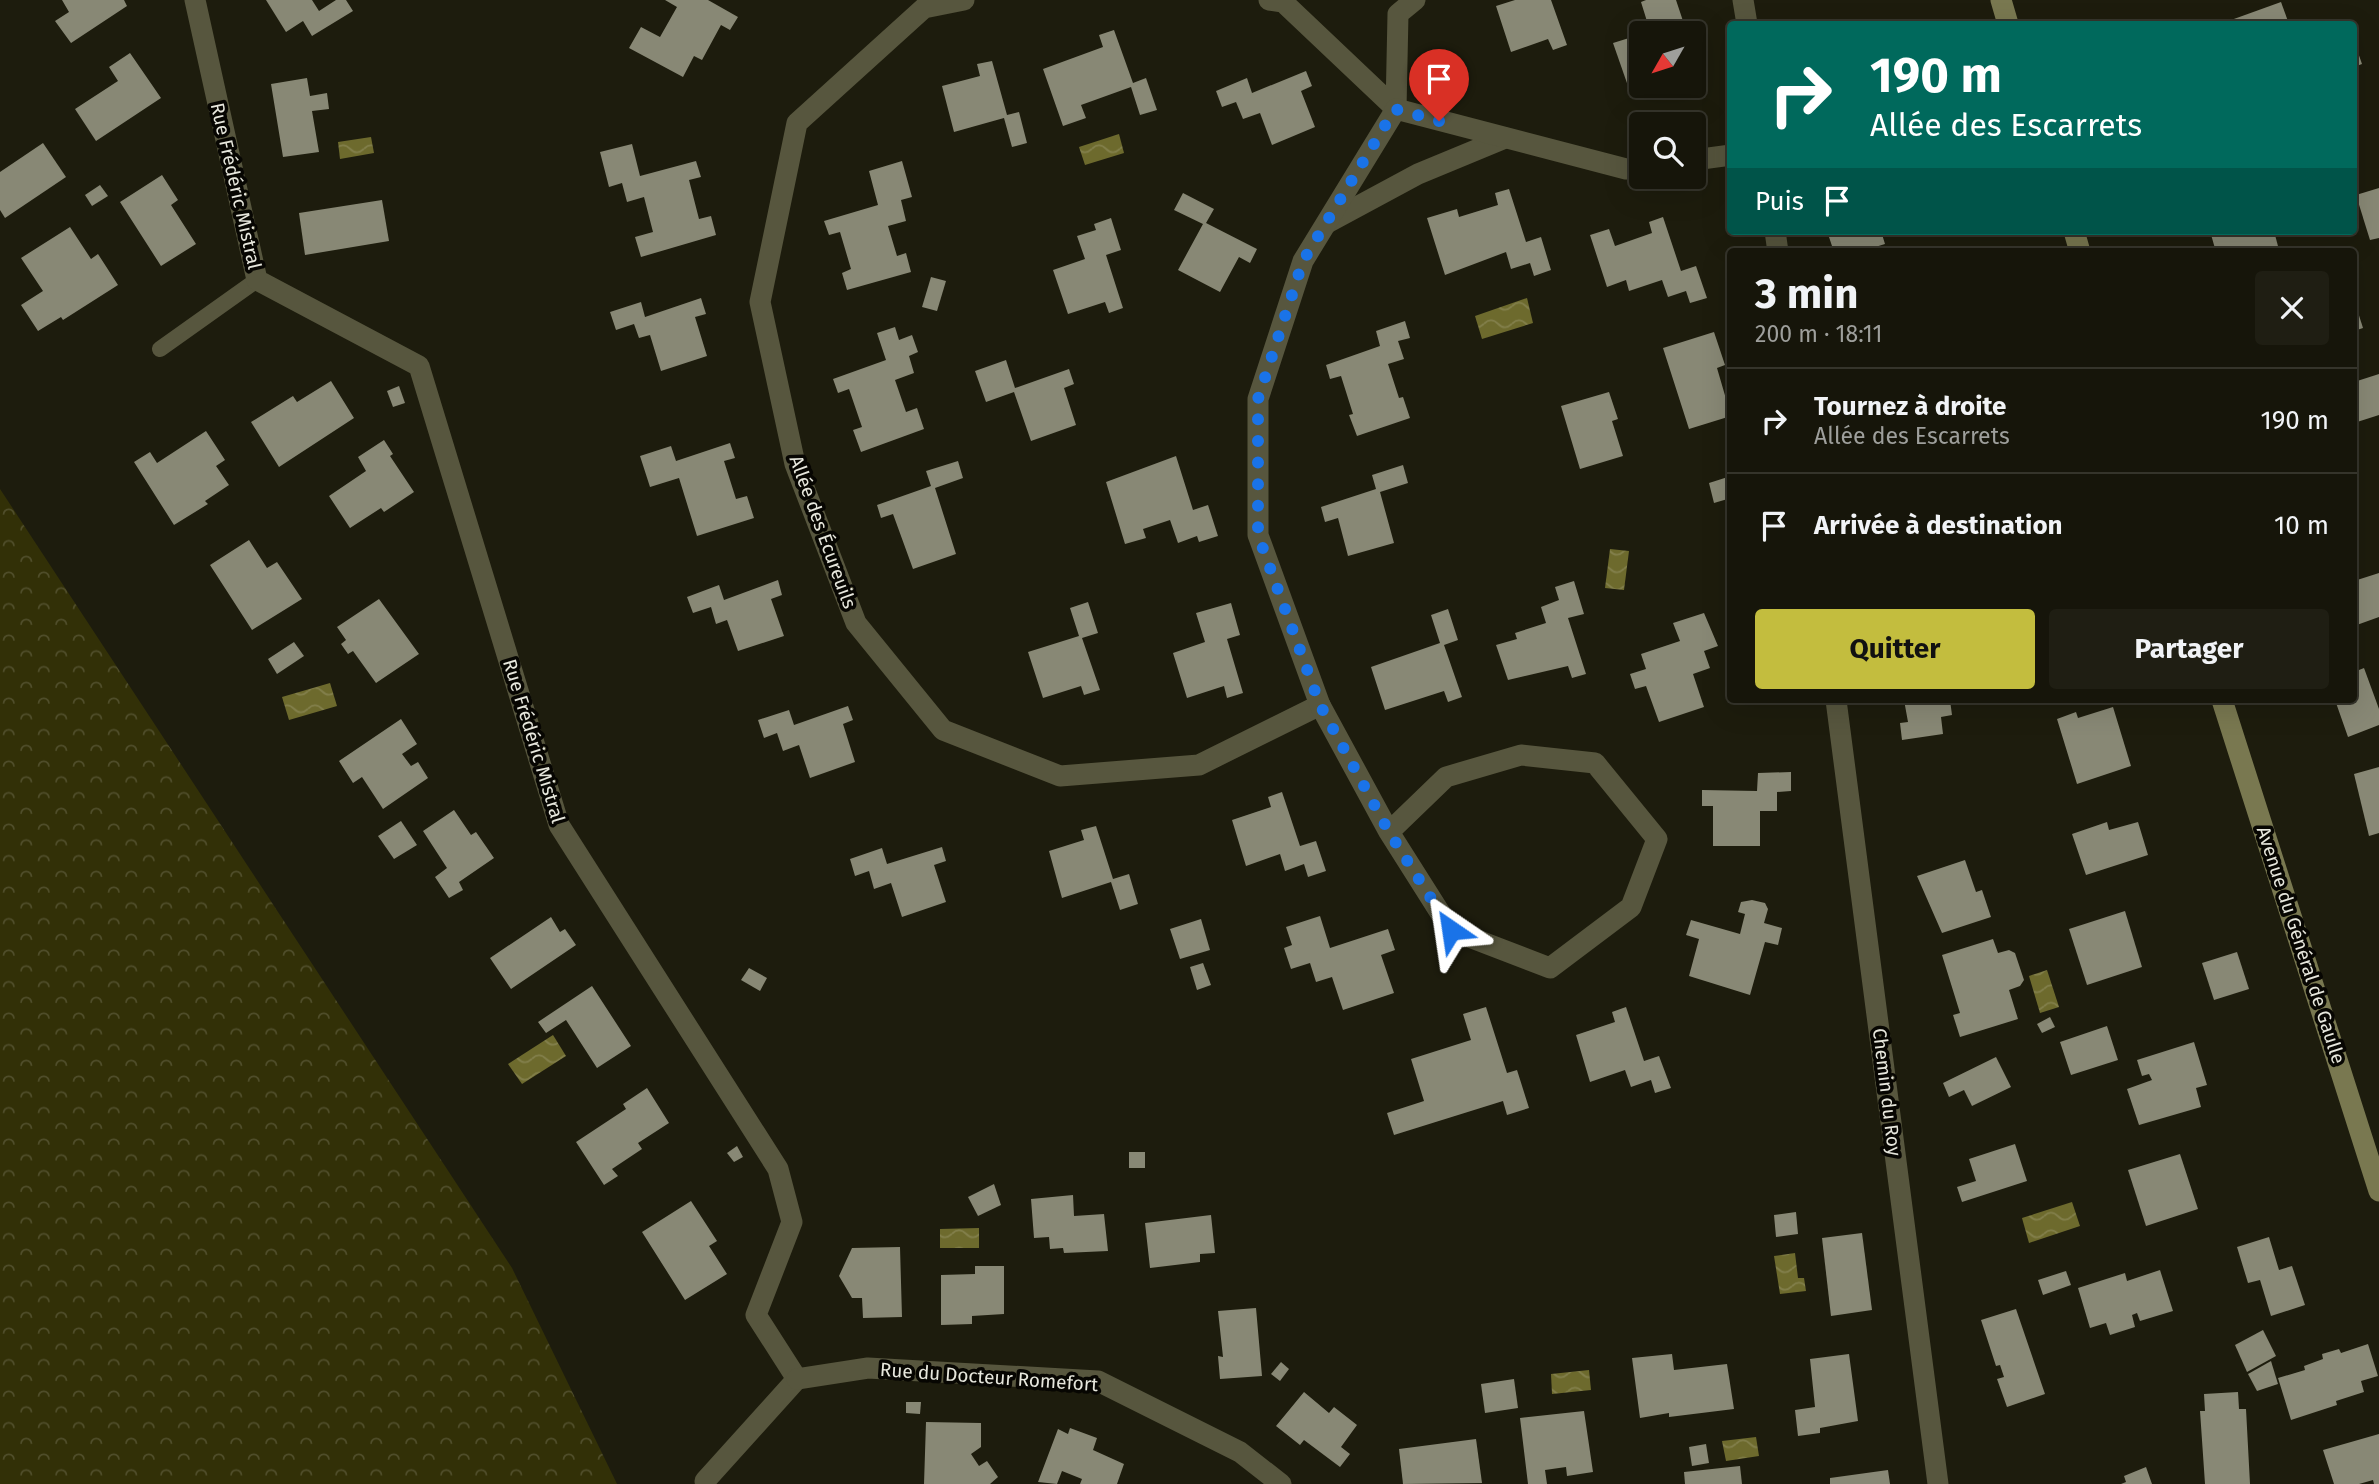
<!DOCTYPE html>
<html lang="fr">
<head>
<meta charset="utf-8">
<style>
  :root { --surface:#16150a; --page:#1f1e13; --text:#f1f3f6; --muted:#9e9f9c; --line:#35342b; --accent:#c3bd3e }
  body { margin:0; font-family:"Fira Sans",sans-serif; background:var(--page); color:var(--text); height:100vh; display:flex; flex-direction:column; font-size:26px; white-space:nowrap }
  * { box-sizing:border-box; margin:0 }
  p { font-size:23px; color:var(--muted) }
  .icon { flex:none; width:38px; height:38px; fill:none; stroke:currentColor; stroke-width:2; stroke-linecap:round; stroke-linejoin:round }
  .map { position:relative; flex:1; overflow:hidden }
  .sheet { position:absolute; left:1727px; top:248px; width:630px; height:455px; display:flex; flex-direction:column; background:var(--surface); border-radius:7px; box-shadow:0 7px 28px #0002,0 0 0 2px var(--line) }
  .sheet>* { flex:none }
  .banner { position:absolute; left:1727px; top:21px; width:630px; height:214px; border-radius:7px; box-shadow:0 7px 28px #0002,0 0 0 2px var(--line); background:#00695c; color:#fff; overflow:hidden }
  .needle { width:46px; rotate:231deg }
  .fabs { position:absolute; left:1629px; top:21px; display:grid; gap:14px }
  .fabs a { display:grid; place-items:center; width:77px; height:77px; border-radius:7px; background:var(--surface); box-shadow:0 7px 28px #0002,0 0 0 2px var(--line); font-size:35px }
  .pin { position:absolute; display:grid; place-items:center; width:60px; height:60px; color:#fff; margin:-72px -30px; border-radius:50% 50% 50% 0; rotate:-45deg; box-shadow:0 0 7px #0007 }
  .pin .icon { rotate:45deg }
  .me { position:absolute; width:77px; margin:-38px; rotate:328deg; stroke-linejoin:round; filter:drop-shadow(0 0 5px #0008) }
  .turn { display:flex; align-items:center; gap:24px; height:147px; padding:0 28px; font-size:32px }
  .turn .icon { width:91px; height:91px; stroke-width:2.5 }
  .turn b { display:block; font-size:49px; line-height:60px }
  .then { display:flex; align-items:center; height:66px; padding:0 28px; background:#0003; gap:14px; font-size:26px }
  .round { display:grid; place-items:center; flex:none; width:74px; height:74px; border-radius:7px; background:var(--page) }
  .summary { display:flex; align-items:center; justify-content:space-between; height:119px; padding:0 28px }
  h1 { font-size:42px; font-weight:700; line-height:52px }
  .primary-button { display:flex; gap:14px; margin-top:auto; padding:14px 28px }
  .primary-button a { flex:1; height:80px; border-radius:7px; background:var(--accent); color:#111; font-size:28px; font-weight:700; line-height:80px; text-align:center }
  .primary-button a+a { background:var(--page); color:var(--text) }
  ul { padding:0; list-style:none }
  li { display:flex; align-items:center; gap:21px; height:105px; padding:0 28px; border-top:2px solid var(--line) }
  li div { flex:1 }
  li b { display:block; font-size:26px }
  li em { font-style:normal }
  .map>svg:first-child { display:block }
</style>
</head>
<body>
<div class="map">
<svg width="2379" height="1484" viewBox="0 0 2379 1484">
  <defs>
    <pattern id="forest-crowns" width="20" height="18" patternUnits="userSpaceOnUse" patternTransform="scale(1.75)"><rect width="20" height="18" fill="#323007"/><path d="M2 6a3 3 0 1 1 6 0M12 15a3 3 0 1 1 6 0" fill="none" stroke="#504e2b"/></pattern>
    <pattern id="water-waves" width="16" height="10" patternUnits="userSpaceOnUse" patternTransform="scale(1.75)"><rect width="16" height="10" fill="#6d6a2d"/><path d="M0 5q4-4 8 0t8 0" fill="none" stroke="#827f4b"/></pattern>
  </defs>
  <rect width="100%" height="100%" fill="#1d1c0d"/>
  <!-- forest -->
  <polygon fill="url(#forest-crowns)" points="0,489 512,1268 617,1484 0,1484"/>
  <!-- water -->
  <g fill="url(#water-waves)">
    <polygon points="1119,134 1124,153 1085,165 1079,147"/>
    <polygon points="371,137 374,153 340,159 338,142"/>
    <polygon points="1527,298 1533,323 1482,339 1475,316"/>
    <polygon points="1610,549 1629,551 1624,590 1605,588"/>
    <polygon points="330,683 337,706 289,720 282,697"/>
    <polygon points="2047,970 2059,1007 2040,1013 2029,976"/>
    <polygon points="553,1035 566,1056 522,1084 508,1064"/>
    <polygon points="2072,1202 2080,1226 2029,1243 2022,1218"/>
    <polygon points="979,1228 979,1248 940,1248 940,1229"/>
    <polygon points="1795,1253 1798,1278 1804,1278 1806,1291 1780,1294 1774,1256"/>
    <polygon points="1589,1370 1591,1390 1552,1394 1551,1374"/>
    <polygon points="1756,1437 1759,1456 1726,1461 1722,1441"/>
  </g>
  <!-- building -->
  <g fill="#888875">
    <polygon points="62,0 124,0 127,6 71,43 55,21 69,12"/>
    <polygon points="266,0 312,0 319,11 336,0 346,0 353,11 312,36 303,21 286,32"/>
    <polygon points="665,0 708,0 738,17 730,30 721,25 702,60 694,56 683,77 629,48 641,27 660,37 677,7"/>
    <polygon points="1515,0 1551,0 1567,45 1553,50 1548,39 1511,52 1496,6"/>
    <polygon points="1646,0 1676,0 1687,33 1645,33 1650,31 1641,2"/>
    <polygon points="2281,2 2289,24 2220,24"/>
    <polygon points="1114,30 1133,83 1146,78 1157,110 1140,115 1131,87 1081,105 1086,118 1063,126 1043,69 1103,47 1099,35"/>
    <polygon points="1642,34 1642,82 1628,86 1613,43"/>
    <polygon points="2354,41 2362,64 2354,67"/>
    <polygon points="130,53 161,98 96,141 75,109 118,81 109,67"/>
    <polygon points="992,61 1007,115 1019,112 1027,143 1012,147 1004,118 954,132 942,86 980,76 977,64"/>
    <polygon points="1306,71 1312,86 1301,91 1315,127 1272,145 1260,113 1243,119 1236,102 1222,107 1216,91 1247,78 1252,93"/>
    <polygon points="307,78 310,96 327,93 329,109 312,111 319,152 283,157 271,84"/>
    <polygon points="43,143 66,177 5,218 0,210 0,172"/>
    <polygon points="632,144 640,176 696,161 701,177 689,180 699,219 711,216 716,235 641,257 635,237 653,232 644,197 627,202 622,183 609,187 600,152"/>
    <polygon points="902,161 912,197 901,200 906,221 888,226 897,256 906,253 911,272 847,290 842,273 851,269 840,232 829,235 824,221 878,205 869,171"/>
    <polygon points="162,175 178,200 171,205 196,244 161,266 120,202"/>
    <polygon points="100,185 108,196 92,206 85,195"/>
    <polygon points="2379,188 2379,238 2370,240 2356,195"/>
    <polygon points="1509,189 1526,242 1541,237 1551,270 1534,276 1530,263 1511,269 1506,252 1445,275 1427,218 1457,209 1459,217 1498,205 1495,193"/>
    <polygon points="1183,193 1214,209 1206,223 1257,249 1250,263 1239,257 1220,292 1178,270 1203,224 1174,210"/>
    <polygon points="382,200 389,241 305,255 299,213"/>
    <polygon points="1663,217 1681,271 1696,266 1707,298 1690,303 1686,291 1668,297 1662,280 1629,291 1626,280 1607,287 1590,235 1609,229 1615,246 1652,233 1649,222"/>
    <polygon points="1111,218 1121,250 1106,255 1123,308 1109,313 1105,302 1068,314 1053,270 1085,259 1077,236 1096,230 1094,224"/>
    <polygon points="70,227 91,259 98,254 118,285 63,320 61,317 38,331 21,305 43,291 21,258"/>
    <polygon points="1827,231 1881,231 1885,244 1872,248 1874,252 1834,252"/>
    <polygon points="2210,231 2274,231 2279,250 2216,252"/>
    <polygon points="931,277 946,281 937,311 922,307"/>
    <polygon points="701,298 706,314 695,317 707,356 661,371 650,335 639,338 634,324 616,330 610,312 641,302 645,317"/>
    <polygon points="2354,306 2356,306 2363,328 2354,331"/>
    <polygon points="1405,321 1410,338 1398,341 1404,359 1388,364 1399,398 1403,397 1410,418 1357,436 1349,415 1353,414 1341,376 1330,379 1326,365 1380,346 1376,331"/>
    <polygon points="895,327 899,340 912,335 918,352 909,356 914,373 895,380 906,412 917,408 924,429 861,452 853,430 862,427 849,389 838,393 833,379 886,360 877,333"/>
    <polygon points="1714,332 1725,365 1717,368 1731,416 1689,429 1663,348"/>
    <polygon points="1006,360 1015,388 1069,369 1074,384 1064,388 1076,425 1031,441 1014,392 986,402 975,371"/>
    <polygon points="2379,374 2379,415 2354,423 2354,382"/>
    <polygon points="331,381 354,418 279,467 251,422 293,396 297,402"/>
    <polygon points="399,386 405,403 393,407 387,391"/>
    <polygon points="1609,392 1618,419 1612,421 1623,456 1580,469 1561,406"/>
    <polygon points="206,431 225,460 216,466 229,485 205,501 208,504 174,525 134,462 150,452 157,463"/>
    <polygon points="384,440 393,454 390,456 414,492 384,512 381,508 350,528 329,496 366,471 358,457"/>
    <polygon points="730,443 735,458 724,461 736,499 747,496 754,518 697,536 679,478 650,487 640,456 671,446 676,461"/>
    <polygon points="1176,456 1193,510 1208,505 1218,536 1199,542 1197,536 1178,543 1170,520 1143,529 1146,538 1125,544 1106,482"/>
    <polygon points="958,461 963,478 935,488 956,554 913,569 893,514 881,518 877,505 931,486 926,471"/>
    <polygon points="1403,465 1408,483 1380,492 1394,543 1348,556 1338,518 1325,522 1321,507 1376,489 1372,475"/>
    <polygon points="1731,476 1731,498 1714,503 1709,483"/>
    <polygon points="249,540 267,568 277,562 302,599 252,630 210,565"/>
    <polygon points="2379,573 2379,617 2354,626 2354,581"/>
    <polygon points="778,580 782,595 771,599 784,636 738,651 727,620 716,624 711,607 693,613 687,597 719,585 724,600"/>
    <polygon points="1574,581 1584,614 1568,618 1586,674 1572,678 1568,666 1508,680 1496,645 1517,639 1515,633 1546,623 1541,607 1559,600 1555,587"/>
    <polygon points="379,599 419,654 376,683 353,651 348,654 341,644 346,640 337,627"/>
    <polygon points="1088,602 1098,633 1082,638 1100,690 1084,695 1081,686 1043,698 1028,652 1079,636 1070,608"/>
    <polygon points="1231,603 1240,635 1227,639 1243,693 1227,698 1224,686 1187,698 1173,653 1205,642 1196,613"/>
    <polygon points="1448,609 1458,640 1444,645 1462,697 1448,702 1444,691 1385,710 1371,667 1440,643 1431,615"/>
    <polygon points="1704,613 1718,646 1704,651 1710,668 1693,674 1704,707 1659,722 1646,686 1635,689 1630,674 1646,669 1641,654 1680,641 1673,623"/>
    <polygon points="294,642 304,656 277,674 268,659"/>
    <polygon points="2364,668 2379,709 2379,725 2348,737 2335,700 2354,700 2354,672"/>
    <polygon points="1904,700 1950,700 1952,715 1941,717 1943,734 1902,740 1900,723 1908,722"/>
    <polygon points="848,706 853,720 843,724 855,762 810,778 799,745 783,751 777,733 764,738 758,720 789,710 794,725"/>
    <polygon points="2113,707 2131,766 2077,784 2057,719 2076,712 2078,718"/>
    <polygon points="401,719 417,744 402,754 411,766 418,762 428,778 383,809 362,777 353,783 339,761"/>
    <polygon points="2379,767 2379,833 2369,836 2354,774"/>
    <polygon points="1791,772 1791,791 1777,792 1777,811 1760,811 1760,846 1713,846 1713,806 1702,806 1702,790 1757,791 1758,773"/>
    <polygon points="1282,792 1300,846 1316,841 1326,871 1308,877 1304,864 1285,871 1280,854 1246,866 1232,820 1271,807 1268,797"/>
    <polygon points="454,810 471,835 476,832 494,858 459,882 463,890 449,898 435,877 447,868 423,831"/>
    <polygon points="401,821 417,845 394,859 378,836"/>
    <polygon points="2107,822 2109,830 2138,822 2148,855 2086,875 2072,834"/>
    <polygon points="1096,826 1113,879 1129,874 1138,904 1120,910 1111,882 1062,898 1049,851 1084,840 1081,830"/>
    <polygon points="942,847 946,861 934,865 946,902 902,917 891,883 874,889 869,871 855,876 850,859 882,848 887,864"/>
    <polygon points="1965,860 1976,892 1982,890 1991,917 1942,933 1917,876"/>
    <polygon points="1752,900 1765,903 1768,909 1764,923 1782,928 1778,945 1765,942 1750,995 1689,976 1699,939 1686,935 1691,920 1740,934 1745,914 1738,912 1741,902"/>
    <polygon points="2125,911 2142,967 2087,985 2069,929"/>
    <polygon points="1320,916 1330,948 1388,929 1395,950 1381,955 1394,993 1343,1010 1332,977 1316,982 1310,963 1291,969 1284,948 1292,945 1286,927"/>
    <polygon points="551,917 560,932 565,929 576,945 511,989 490,958"/>
    <polygon points="1201,919 1210,950 1180,959 1170,929"/>
    <polygon points="1993,939 1998,953 2009,950 2015,953 2024,980 2020,986 2009,990 2018,1019 1960,1037 1953,1015 1960,1013 1942,955"/>
    <polygon points="2237,952 2249,989 2214,1000 2202,963"/>
    <polygon points="1203,963 1211,985 1197,990 1190,967"/>
    <polygon points="749,968 767,978 760,991 741,980"/>
    <polygon points="592,986 631,1046 597,1068 566,1020 546,1033 538,1022"/>
    <polygon points="1486,1007 1507,1073 1517,1070 1529,1108 1507,1115 1503,1101 1394,1135 1387,1113 1424,1101 1411,1059 1471,1040 1463,1014"/>
    <polygon points="1626,1007 1644,1061 1659,1056 1671,1088 1655,1093 1651,1080 1631,1087 1625,1070 1590,1082 1576,1035 1615,1022 1612,1012"/>
    <polygon points="2050,1017 2055,1027 2042,1033 2037,1024"/>
    <polygon points="2107,1026 2118,1060 2071,1075 2060,1042"/>
    <polygon points="2194,1042 2207,1085 2196,1088 2201,1107 2139,1125 2127,1089 2152,1080 2149,1074 2142,1076 2137,1060"/>
    <polygon points="1996,1057 2011,1087 1972,1106 1964,1090 1949,1097 1943,1083"/>
    <polygon points="647,1088 669,1123 638,1143 642,1149 612,1169 618,1176 604,1185 576,1142 626,1109 623,1104"/>
    <polygon points="2015,1144 2027,1181 1962,1202 1957,1187 1976,1181 1969,1159"/>
    <polygon points="737,1146 743,1157 734,1162 727,1153"/>
    <rect x="1129" y="1152" width="16" height="16"/>
    <polygon points="2180,1154 2198,1209 2146,1226 2128,1170"/>
    <polygon points="994,1184 1001,1205 978,1216 968,1197"/>
    <polygon points="1073,1195 1074,1216 1104,1214 1108,1251 1064,1253 1063,1248 1050,1249 1049,1237 1034,1238 1031,1199"/>
    <polygon points="691,1201 717,1241 709,1246 727,1274 685,1300 642,1232"/>
    <polygon points="1796,1212 1798,1234 1776,1237 1774,1215"/>
    <polygon points="1211,1215 1215,1253 1200,1254 1200,1262 1150,1268 1145,1223"/>
    <polygon points="1862,1233 1872,1310 1831,1316 1822,1238"/>
    <polygon points="2269,1237 2279,1270 2292,1266 2305,1305 2271,1316 2260,1280 2248,1283 2237,1247"/>
    <polygon points="900,1247 902,1317 863,1318 862,1298 852,1298 839,1276 852,1248"/>
    <polygon points="975,1266 1004,1266 1004,1314 972,1316 972,1324 941,1325 941,1275 975,1274"/>
    <polygon points="2160,1270 2173,1311 2140,1321 2137,1313 2132,1315 2135,1327 2110,1335 2106,1323 2090,1328 2078,1288 2125,1273 2127,1281"/>
    <polygon points="2066,1271 2071,1285 2043,1295 2038,1280"/>
    <polygon points="1256,1308 1262,1376 1220,1379 1218,1356 1223,1357 1218,1311"/>
    <polygon points="2016,1309 2045,1394 2007,1407 1997,1379 2004,1377 2000,1365 1996,1366 1981,1320"/>
    <polygon points="2263,1330 2276,1356 2247,1372 2235,1345"/>
    <polygon points="2368,1344 2378,1376 2361,1381 2364,1392 2336,1401 2337,1405 2291,1420 2278,1378 2305,1370 2304,1366 2323,1359 2322,1354 2339,1349 2341,1353"/>
    <polygon points="1672,1354 1674,1370 1727,1364 1734,1409 1669,1417 1669,1413 1640,1418 1632,1358"/>
    <polygon points="1849,1354 1858,1421 1820,1428 1820,1433 1798,1436 1795,1410 1815,1407 1810,1359"/>
    <polygon points="2271,1361 2278,1384 2257,1391 2248,1374"/>
    <polygon points="1281,1362 1289,1369 1280,1381 1271,1374"/>
    <polygon points="1514,1379 1518,1408 1485,1413 1481,1384"/>
    <polygon points="1304,1392 1329,1413 1334,1407 1357,1425 1341,1447 1350,1454 1340,1467 1304,1440 1300,1445 1276,1426"/>
    <polygon points="2238,1392 2239,1409 2246,1409 2250,1484 2205,1484 2200,1411 2205,1411 2204,1394"/>
    <polygon points="906,1402 921,1402 920,1414 906,1413"/>
    <polygon points="1584,1411 1593,1472 1567,1476 1566,1467 1545,1470 1547,1484 1528,1484 1520,1418"/>
    <polygon points="926,1422 981,1423 981,1447 971,1454 979,1466 987,1461 998,1477 990,1484 924,1484"/>
    <polygon points="1070,1428 1097,1438 1093,1450 1124,1464 1117,1484 1080,1484 1082,1479 1062,1471 1057,1484 1038,1482 1058,1429 1068,1434"/>
    <polygon points="2379,1434 2379,1484 2374,1484 2373,1480 2359,1484 2334,1484 2323,1450"/>
    <polygon points="1476,1439 1482,1483 1403,1484 1399,1449"/>
    <polygon points="1706,1444 1709,1463 1692,1466 1689,1447"/>
    <polygon points="1740,1466 1742,1484 1685,1484 1684,1472"/>
    <polygon points="2146,1467 2152,1484 2121,1484 2126,1482 2124,1476"/>
    <polygon points="1888,1470 1890,1484 1830,1484 1830,1478"/>
  </g>
  <g fill="none" stroke-linecap="round" stroke-linejoin="round">
    <!-- lane -->
    <polyline stroke="#57563e" stroke-width="16" points="160,349 257,280"/>
    <!-- street -->
    <g stroke="#57563e" stroke-width="21">
      <polyline points="195,0 257,280 419,366 559,825 778,1169 792,1222 756,1315 797,1379 705,1481"/>
      <polyline points="964,0 924,8 797,123 760,302 795,464 856,623 943,730 1060,776 1199,765 1320,705"/>
      <polyline points="1269,0 1283,2 1396,109 1398,14 1415,0"/>
      <polyline points="1743,0 1747,24"/>
      <polyline points="1694,160 1731,155"/>
      <polyline points="1327,223 1418,174 1505,138"/>
      <polyline points="1775,231 1778,252"/>
      <polyline points="1836,700 1938,1484"/>
      <polyline points="1389,832 1446,777 1521,755 1595,763 1657,839 1631,907 1550,968 1451,930 1389,832 1320,705 1258,535 1258,399 1303,261 1396,109 1626,169 1642,167"/>
      <polyline points="797,1379 868,1368 1098,1381 1240,1452 1281,1484"/>
    </g>
    <!-- secondary -->
    <g stroke="#797850" stroke-width="21">
      <polyline points="2001,0 2008,24"/>
      <polyline points="2074,231 2080,252"/>
      <polyline points="2222,700 2379,1191"/>
    </g>
  </g>
  <g fill="none" stroke-linecap="round" stroke-linejoin="round">
    <!-- route -->
    <polyline stroke="#1a73e8" stroke-width="12" stroke-dasharray="0 21.6" points="1439,121 1395,109 1303,261 1258,399 1258,535 1320,705 1389,832 1451,930"/>
  </g>
  <g text-anchor="middle" dominant-baseline="central" stroke-width="7" stroke-linejoin="round" paint-order="stroke">
    <!-- street labels -->
    <g font-size="19" fill="#e7e7dd" stroke="#070602">
      <text transform="translate(236 186) rotate(77)">Rue Frédéric Mistral</text>
      <text transform="translate(823 532) rotate(70)">Allée des Écureuils</text>
      <text transform="translate(534 741) rotate(73)">Rue Frédéric Mistral</text>
      <text transform="translate(2301 945) rotate(72)">Avenue du Général de Gaulle</text>
      <text transform="translate(1887 1092) rotate(83)">Chemin du Roy</text>
      <text transform="translate(989 1377) rotate(4)">Rue du Docteur Romefort</text>
    </g>
  </g>
</svg>
<div class="fabs">
<a><svg class="needle" viewBox="-14 -14 28 28"><path d="M0-13l5 13h-10z" fill="#e53935"/><path d="M0 13l5-13h-10z" fill="#9e9f9c"/></svg></a>
<a><svg class="icon" aria-label="search" viewBox="0 0 24 24"><circle cx="10" cy="10" r="6"/><path d="M15 15l6 6"/></svg></a>
</div>
<div class="pin" style="left:1439px;top:121px;background:#d93025"><svg class="icon" aria-label="arrive" viewBox="0 0 24 24"><path d="M6 21V4h12l-3 4 3 4H6"/></svg></div>
<svg class="me" style="left:1451px;top:930px" viewBox="-20 -20 40 40"><path d="M0-17L14 15 0 8-14 15z" fill="#1a73e8" stroke="#fff" stroke-width="4"/></svg>
<div class="banner">
<div class="turn"><svg class="icon" aria-label="right" viewBox="0 0 24 24"><path d="M7 20v-9h11M14 6l5 5-5 5"/></svg><div><b>190 m</b>Allée des Escarrets</div></div>
<div class="then">Puis<svg class="icon" aria-label="arrive" viewBox="0 0 24 24"><path d="M6 21V4h12l-3 4 3 4H6"/></svg></div>
</div>
<section class="sheet">
<div class="summary"><div><h1>3 min</h1><p>200 m · 18:11</p></div><a class="round"><svg class="icon" aria-label="close" viewBox="0 0 24 24"><path d="M6 6l12 12M18 6L6 18"/></svg></a></div>
<ul>
<li><svg class="icon" aria-label="right" viewBox="0 0 24 24"><path d="M7 20v-9h11M14 6l5 5-5 5"/></svg><div><b>Tournez à droite</b><p>Allée des Escarrets</p></div><em>190 m</em></li>
<li><svg class="icon" aria-label="arrive" viewBox="0 0 24 24"><path d="M6 21V4h12l-3 4 3 4H6"/></svg><div><b>Arrivée à destination</b></div><em>10 m</em></li>
</ul>
<div class="primary-button"><a>Quitter</a><a>Partager</a></div>
</section>
</div>
</body>
</html>
